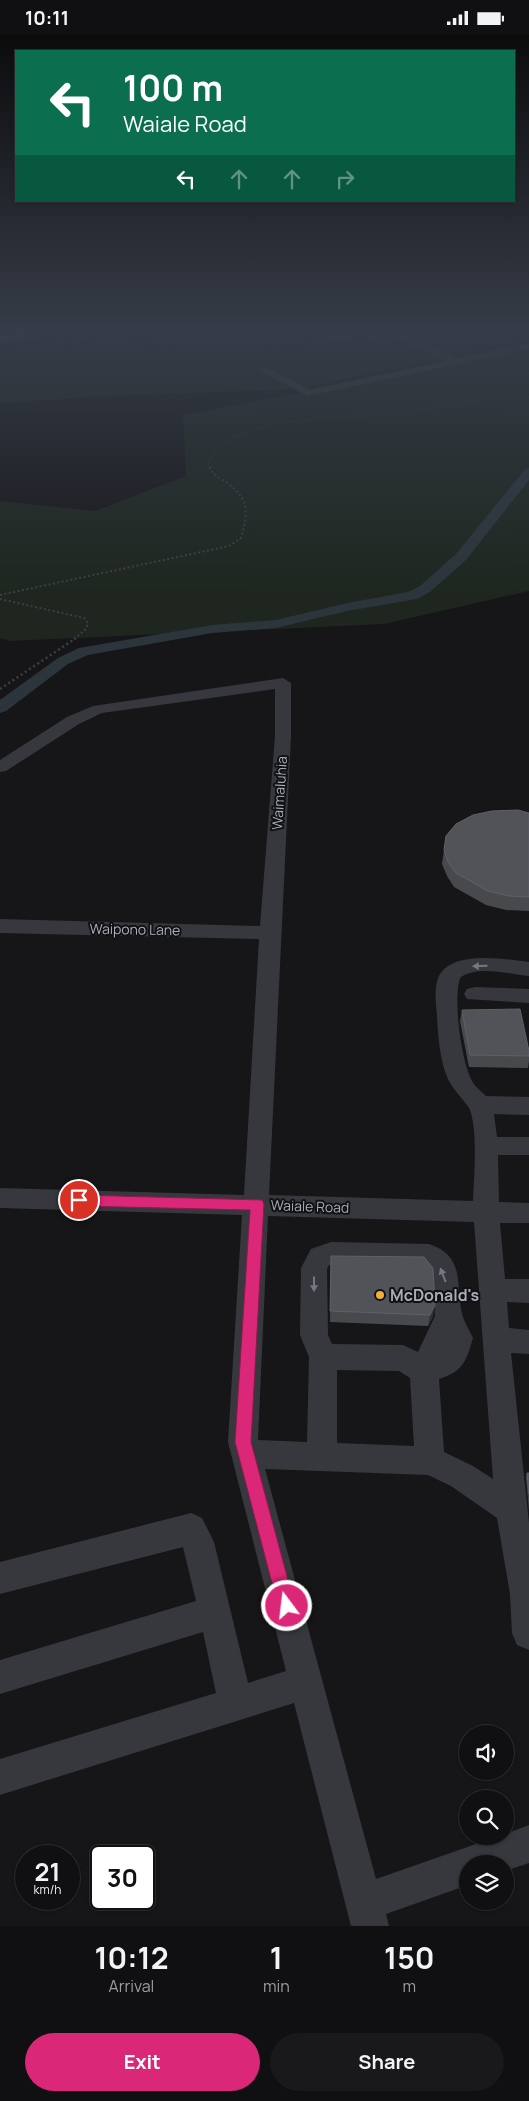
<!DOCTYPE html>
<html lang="en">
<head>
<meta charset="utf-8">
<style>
  :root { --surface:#101012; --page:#19191b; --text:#f1f3f6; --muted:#9c9d9f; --line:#303032; --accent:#db2777 }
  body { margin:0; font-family:Manrope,sans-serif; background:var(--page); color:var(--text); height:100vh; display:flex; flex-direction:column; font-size:19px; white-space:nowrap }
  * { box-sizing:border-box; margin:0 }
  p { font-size:16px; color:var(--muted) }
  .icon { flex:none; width:28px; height:28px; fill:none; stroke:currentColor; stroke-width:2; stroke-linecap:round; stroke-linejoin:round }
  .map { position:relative; height:1891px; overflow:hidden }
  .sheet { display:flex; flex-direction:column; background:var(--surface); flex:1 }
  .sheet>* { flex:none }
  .top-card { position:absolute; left:15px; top:15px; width:500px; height:152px; border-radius:0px; box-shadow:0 1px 4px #0004,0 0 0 1px var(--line); background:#0b6e4f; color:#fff; overflow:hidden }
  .controls { position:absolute; left:459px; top:1690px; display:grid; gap:10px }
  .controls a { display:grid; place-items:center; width:55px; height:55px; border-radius:50%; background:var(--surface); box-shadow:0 1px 4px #0004,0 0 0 1px var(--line); font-size:25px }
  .speed { position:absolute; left:15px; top:1810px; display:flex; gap:10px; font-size:25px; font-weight:700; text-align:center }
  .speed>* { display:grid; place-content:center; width:65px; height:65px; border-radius:50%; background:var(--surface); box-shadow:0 1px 4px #0004,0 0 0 1px var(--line); line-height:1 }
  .speed small { font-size:12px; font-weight:400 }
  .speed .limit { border:2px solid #111; border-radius:8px; background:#fff; color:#111 }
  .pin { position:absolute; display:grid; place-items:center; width:42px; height:42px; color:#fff; margin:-21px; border:2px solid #fff; border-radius:50%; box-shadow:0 1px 5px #0007 }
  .me { position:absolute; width:55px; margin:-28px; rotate:345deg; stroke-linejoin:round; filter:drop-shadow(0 0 4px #0008) }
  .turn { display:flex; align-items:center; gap:18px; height:105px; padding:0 25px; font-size:22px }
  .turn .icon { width:65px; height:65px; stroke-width:2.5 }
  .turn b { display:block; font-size:35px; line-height:42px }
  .lanes { display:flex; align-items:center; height:48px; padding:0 25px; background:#0003; justify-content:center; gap:25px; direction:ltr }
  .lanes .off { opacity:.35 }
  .eta { display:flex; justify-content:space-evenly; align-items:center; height:85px; text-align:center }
  .eta b { font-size:30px; font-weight:700; line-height:35px }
  .action { display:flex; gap:10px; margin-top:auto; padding:10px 25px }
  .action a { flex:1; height:58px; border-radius:30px; background:var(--accent); color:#fff; font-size:20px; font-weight:700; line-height:58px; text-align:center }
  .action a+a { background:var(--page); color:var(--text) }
  .status { display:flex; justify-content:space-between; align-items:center; height:35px; padding:0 25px; background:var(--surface); direction:ltr }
  .status svg { height:14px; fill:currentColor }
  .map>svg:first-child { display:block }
</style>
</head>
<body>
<div class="status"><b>10:11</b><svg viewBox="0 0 49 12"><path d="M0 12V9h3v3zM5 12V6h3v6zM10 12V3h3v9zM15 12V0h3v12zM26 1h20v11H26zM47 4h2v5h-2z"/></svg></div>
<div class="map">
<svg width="529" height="1891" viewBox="0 0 529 1891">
  <rect width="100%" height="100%" fill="#161618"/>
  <!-- green -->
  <g fill="#1e261f">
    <polygon points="106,295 177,295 138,304 149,305 196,295 529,295 529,305 299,354 109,361 0,368 0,313"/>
    <polygon points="529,313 529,556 384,589 11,606 0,603 0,466 95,476 186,441 183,380"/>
  </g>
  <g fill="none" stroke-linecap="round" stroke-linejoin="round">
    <!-- canal -->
    <polygon fill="#2c353c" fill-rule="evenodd" points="529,433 529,445 466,525 430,557 417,564 347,576 276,593 212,598 88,620 68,629 6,676 0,678 0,665 58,623 79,613 212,590 276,585 347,568 408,557 420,551 456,519 525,434"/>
    <!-- path-far2 -->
    <g stroke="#3d3f44" stroke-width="1" stroke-dasharray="1 2" stroke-linecap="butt">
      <polyline points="131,295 129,301 177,318 191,320 376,302"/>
      <polyline points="424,297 440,295"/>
      <polyline points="276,312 277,326"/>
      <polyline points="0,320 23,319 131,295"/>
      <path d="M 210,432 L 208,428 C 223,400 251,394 281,387 L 404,378 L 498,362 L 529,363"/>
    </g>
    <!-- path-far1 -->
    <g stroke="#3d3f44" stroke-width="2" stroke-dasharray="2 2.5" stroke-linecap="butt">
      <path d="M 0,560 L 229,511 L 241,503 C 248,477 250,464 226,447 C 219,443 212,439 209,431"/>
      <polyline points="0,564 84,583 88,588 86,594 74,604"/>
    </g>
    <!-- path -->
    <polyline stroke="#3d3f44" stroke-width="2.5" stroke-dasharray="2 3" stroke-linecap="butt" points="0,654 76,603"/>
    <!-- minor -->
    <g fill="#37383d" fill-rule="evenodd">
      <polygon points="381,295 394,295 456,323 529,308 529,314 308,361 259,335 268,333 309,355 445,326"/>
      <path d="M 283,643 L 291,648 L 291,701 L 269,1160 L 473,1166 C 474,1141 478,1098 470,1075 C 467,1068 453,1055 448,1044 C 440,1026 438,1002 437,981 C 436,969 434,955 438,943 C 450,914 505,924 529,927 L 529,941 C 509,939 477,930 460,943 C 453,965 461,1023 471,1044 C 474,1051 481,1056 486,1061 L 529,1062 L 529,1080 L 494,1079 L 497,1102 L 529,1102 L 529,1120 L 498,1120 L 499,1167 L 529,1168 L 529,1188 L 500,1188 L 505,1244 L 529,1244 L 529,1268 L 507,1267 L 509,1293 L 529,1295 L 529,1319 L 511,1318 L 529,1488 L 529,1615 L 517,1610 L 512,1598 L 510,1559 L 497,1483 L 451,1451 L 428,1440 L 265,1434 L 376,1844 L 499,1801 L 505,1801 L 505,1799 L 529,1790 L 529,1828 L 505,1836 L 505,1829 L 468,1829 L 468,1850 L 386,1879 L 389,1891 L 351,1891 L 294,1668 L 0,1760 L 0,1724 L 216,1658 L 203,1597 L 0,1659 L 0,1625 L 196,1566 L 183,1512 L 0,1559 L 0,1527 L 191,1478 L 202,1483 L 214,1507 L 248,1648 L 286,1636 L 228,1407 L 242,1180 L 0,1173 L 0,1153 L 244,1160 L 259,904 L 0,898 L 0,884 L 260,891 L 275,701 L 275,654 L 102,678 L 79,689 L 6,736 L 0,737 L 0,725 L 67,682 L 93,671 ZM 268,1181 L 474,1187 L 493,1444 L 473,1431 L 444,1417 L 439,1344 C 464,1336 466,1326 473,1303 C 470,1296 465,1289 463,1282 C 454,1253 468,1222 429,1209 L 331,1207 L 311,1214 L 301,1233 L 300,1300 L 309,1322 L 307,1407 L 258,1405 ZM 329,1230 L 423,1231 L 433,1243 L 435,1281 L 418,1317 L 403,1310 L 332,1309 L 328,1300 L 327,1234 ZM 337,1335 L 399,1336 L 410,1343 L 414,1411 L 337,1408 Z"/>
      <polygon points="475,952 529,954 529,968 467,964 464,959 467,954"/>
    </g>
  </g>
  <!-- wall -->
  <g fill="#47494d">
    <polygon points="0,295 41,295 42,302 3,310 0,308"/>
    <polygon points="529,778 529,876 506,875 486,870 454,852 447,841 442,829 446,801"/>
    <polygon points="462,975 529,1016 529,1026 528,1033 469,1032 460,986"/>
    <polygon points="331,1221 433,1281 428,1291 330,1287"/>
    <polygon points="527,1438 529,1438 529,1476 526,1442"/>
  </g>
  <!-- shaded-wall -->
  <g fill="#2f3033">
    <polygon points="41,297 42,302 3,310 2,305"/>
    <polygon points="435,1270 433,1281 428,1291 430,1280"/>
  </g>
  <!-- building -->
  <g fill="#525359" stroke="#5f6168">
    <polygon points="0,295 41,295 41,297 2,305 0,304"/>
    <polygon points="518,775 529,778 529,862 509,861 488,856 456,838 448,827 444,815 446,801 456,789 473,780 492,776"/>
    <polygon points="520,974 529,1016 529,1021 470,1020 462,975"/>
    <polygon points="331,1221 424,1222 433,1233 435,1270 430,1280 330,1276"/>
    <polygon points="527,1438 529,1438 529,1459"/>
  </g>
  <!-- one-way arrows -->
  <defs><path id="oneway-solid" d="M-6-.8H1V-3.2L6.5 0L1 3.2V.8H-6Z" transform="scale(1.25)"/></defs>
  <g fill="#757881">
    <use href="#oneway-solid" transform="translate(480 931) rotate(179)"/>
    <use href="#oneway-solid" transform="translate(443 1240) rotate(-111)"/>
    <use href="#oneway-solid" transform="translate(314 1249) rotate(90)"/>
  </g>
  <!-- sky -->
  <linearGradient id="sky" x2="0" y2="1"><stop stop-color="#0c0c0d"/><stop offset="0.53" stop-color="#363c48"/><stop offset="1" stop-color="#363c48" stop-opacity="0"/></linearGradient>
  <rect width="529" height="560" fill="url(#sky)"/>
  <!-- route -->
  <polygon fill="#db2777" stroke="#8e194d" points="79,1160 262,1165 264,1169 251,1407 295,1571 293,1577 287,1579 280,1577 278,1571 235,1407 250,1175 79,1171 74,1169 72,1165 74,1161"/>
  <!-- markers -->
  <circle fill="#f2b134" stroke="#111113" stroke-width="2" cx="380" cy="1260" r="5"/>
  <g text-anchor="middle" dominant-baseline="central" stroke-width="4" stroke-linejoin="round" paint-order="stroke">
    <!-- street labels -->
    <g font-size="14" fill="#a8adb8" stroke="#111113">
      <text transform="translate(279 758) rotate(-86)">Waimaluhia</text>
      <text transform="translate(135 894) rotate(1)">Waipono Lane</text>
      <text transform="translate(310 1171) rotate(2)">Waiale Road</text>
    </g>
    <!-- near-poi labels -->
    <g font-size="16" font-weight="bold" fill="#a8adb8" stroke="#111113" text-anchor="start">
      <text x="390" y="1260">McDonald's</text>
    </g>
  </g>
</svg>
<div class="controls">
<a><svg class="icon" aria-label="sound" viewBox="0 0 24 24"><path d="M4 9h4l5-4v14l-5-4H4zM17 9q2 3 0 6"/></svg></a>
<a><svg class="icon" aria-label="search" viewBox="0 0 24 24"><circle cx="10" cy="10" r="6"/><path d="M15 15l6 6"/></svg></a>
<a><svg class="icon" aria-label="layers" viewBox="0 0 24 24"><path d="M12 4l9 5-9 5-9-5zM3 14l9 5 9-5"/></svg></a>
</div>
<div class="speed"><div>21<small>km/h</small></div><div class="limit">30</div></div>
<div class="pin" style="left:79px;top:1165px;background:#d93025"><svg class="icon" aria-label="arrive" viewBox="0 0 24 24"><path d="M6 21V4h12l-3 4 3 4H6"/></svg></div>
<svg class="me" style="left:287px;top:1571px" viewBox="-20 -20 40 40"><circle r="17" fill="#db2777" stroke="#fff" stroke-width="3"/><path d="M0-11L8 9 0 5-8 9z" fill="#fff"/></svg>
<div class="top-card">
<div class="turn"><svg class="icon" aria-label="left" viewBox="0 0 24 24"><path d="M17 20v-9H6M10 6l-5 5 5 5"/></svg><div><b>100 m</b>Waiale Road</div></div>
<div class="lanes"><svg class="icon" aria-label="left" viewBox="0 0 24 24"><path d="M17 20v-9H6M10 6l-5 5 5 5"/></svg><svg class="icon off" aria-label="ahead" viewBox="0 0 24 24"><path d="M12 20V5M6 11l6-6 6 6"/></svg><svg class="icon off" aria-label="ahead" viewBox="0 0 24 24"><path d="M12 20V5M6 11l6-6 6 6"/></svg><svg class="icon off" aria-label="right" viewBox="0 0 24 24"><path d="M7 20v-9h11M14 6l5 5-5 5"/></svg></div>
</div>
</div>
<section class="sheet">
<div class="eta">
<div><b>10:12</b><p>Arrival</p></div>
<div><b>1</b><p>min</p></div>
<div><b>150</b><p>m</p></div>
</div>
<div class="action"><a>Exit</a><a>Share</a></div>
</section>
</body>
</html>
